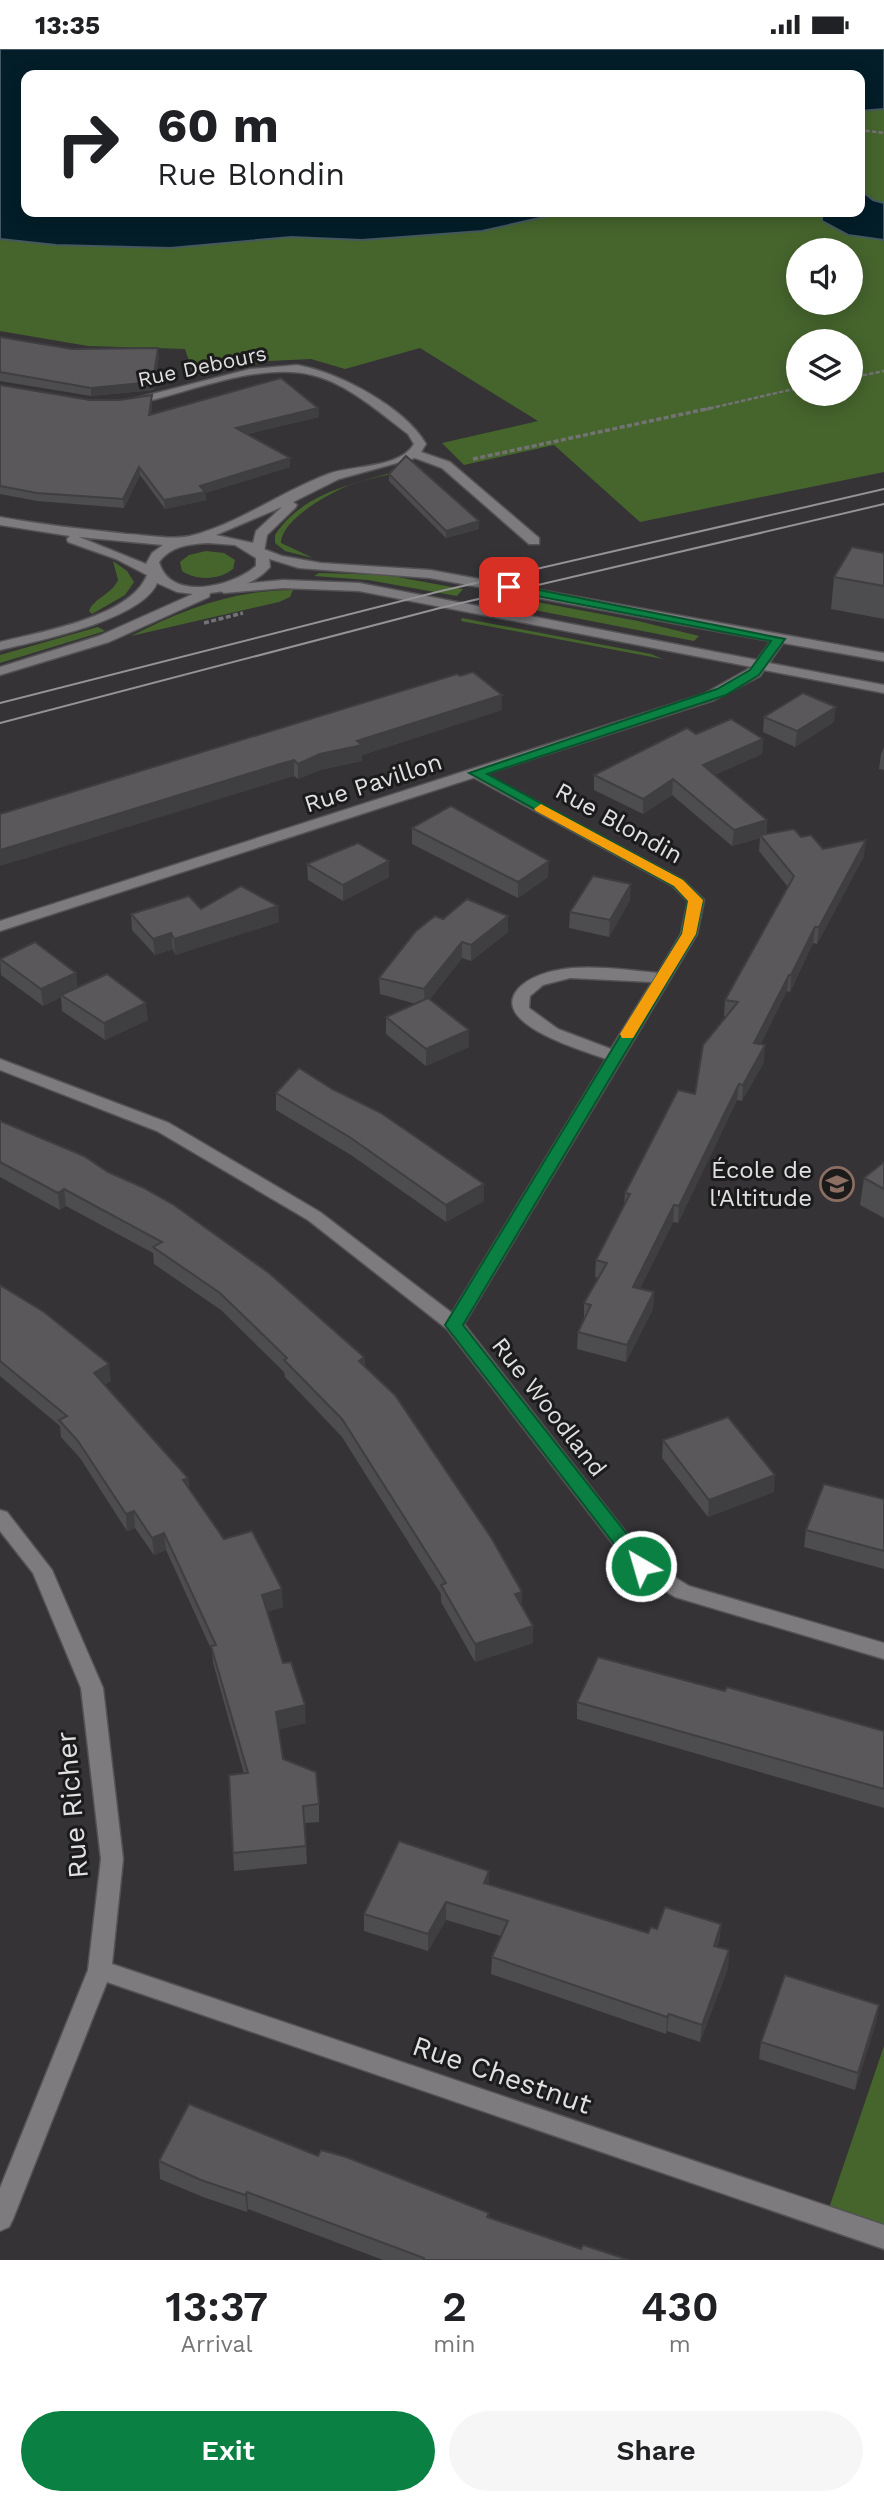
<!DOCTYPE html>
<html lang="en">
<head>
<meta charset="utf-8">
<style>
  :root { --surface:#fff; --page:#f6f6f6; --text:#202124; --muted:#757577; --accent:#0b8043 }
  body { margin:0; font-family:"Work Sans",sans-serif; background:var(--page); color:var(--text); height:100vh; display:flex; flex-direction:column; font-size:26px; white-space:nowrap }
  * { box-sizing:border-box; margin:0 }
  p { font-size:23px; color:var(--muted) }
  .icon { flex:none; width:38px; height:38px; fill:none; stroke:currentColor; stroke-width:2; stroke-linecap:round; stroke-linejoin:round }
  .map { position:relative; height:2211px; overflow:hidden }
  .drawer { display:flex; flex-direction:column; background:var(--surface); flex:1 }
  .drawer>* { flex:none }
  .top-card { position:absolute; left:21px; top:21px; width:844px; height:147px; border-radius:14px; box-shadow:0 4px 18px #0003; background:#fff; color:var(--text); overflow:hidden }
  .controls { position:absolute; left:786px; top:189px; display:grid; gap:14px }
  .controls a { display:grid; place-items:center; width:77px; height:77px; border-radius:50%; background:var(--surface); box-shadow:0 4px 18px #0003; font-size:35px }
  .pin { position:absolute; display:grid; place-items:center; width:60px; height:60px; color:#fff; margin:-30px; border-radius:14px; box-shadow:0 4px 10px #0006 }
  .me { position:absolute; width:77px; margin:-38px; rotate:322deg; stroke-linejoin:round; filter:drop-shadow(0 0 5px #0008) }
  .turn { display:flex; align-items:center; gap:24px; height:147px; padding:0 21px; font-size:32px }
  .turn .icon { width:91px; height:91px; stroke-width:2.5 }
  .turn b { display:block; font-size:49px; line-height:60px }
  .eta { display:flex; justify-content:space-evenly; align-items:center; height:119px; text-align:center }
  .eta b { font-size:42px; font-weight:600; line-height:49px }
  .primary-button { display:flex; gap:14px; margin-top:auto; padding:14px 21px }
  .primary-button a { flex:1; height:80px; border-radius:42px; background:var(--accent); color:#fff; font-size:28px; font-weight:600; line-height:80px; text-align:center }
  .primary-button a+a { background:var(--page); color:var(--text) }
  .status { display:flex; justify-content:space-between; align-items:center; height:49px; padding:0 35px; background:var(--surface); direction:ltr }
  .status svg { height:19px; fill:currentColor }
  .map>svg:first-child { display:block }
</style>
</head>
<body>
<div class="status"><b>13:35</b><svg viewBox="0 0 49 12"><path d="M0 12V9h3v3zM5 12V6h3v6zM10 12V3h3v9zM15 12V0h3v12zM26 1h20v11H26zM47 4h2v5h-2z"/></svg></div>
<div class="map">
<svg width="884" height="2211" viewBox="0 0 884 2211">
  <rect width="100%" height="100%" fill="#353336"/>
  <!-- green -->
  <g fill="#46652d" fill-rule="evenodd">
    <path d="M 884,7 L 884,423 L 640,473 L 554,396 L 464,416 L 442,394 L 538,372 L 420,299 L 345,320 L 311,310 L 269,312 L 194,327 L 185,300 L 88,297 L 0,282 L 0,119 L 26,163 L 859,163 L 859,26 ZM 798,201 L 850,201 L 850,254 L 798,254 ZM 798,292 L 850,292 L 850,345 L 798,345 Z"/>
    <path d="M 411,418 L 421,419 C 399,424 377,427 356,434 C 335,440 281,470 281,494 L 313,509 L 285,502 L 275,494 L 275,486 C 305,440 364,433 411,418 Z"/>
    <path d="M 206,502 L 224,504 L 235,511 L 233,520 C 219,531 197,532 182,522 L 180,513 L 189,506 Z"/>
    <path d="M 113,512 L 127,522 L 134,533 L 125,546 L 92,565 L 89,562 C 94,549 112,545 118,531 Z"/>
    <polygon points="319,524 386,526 463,540 457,547 368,531 314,527"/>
    <path d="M 293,541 L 290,548 L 279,553 L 131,587 C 183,561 233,541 293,541 Z"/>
    <polygon points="531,552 638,572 699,587 694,592 524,559"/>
    <polygon points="462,569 651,605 663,610 461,572"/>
    <polygon points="98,578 105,582 0,614 0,606"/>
    <polygon points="884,1997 884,2188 826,2168"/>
  </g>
  <!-- water -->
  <g fill="#031e29" stroke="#455860" stroke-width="2">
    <polygon points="0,0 884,0 884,60 859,62 859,26 26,26 26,163 566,163 482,182 362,191 291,188 170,199 56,196 0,190"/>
    <polygon points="859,140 873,151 884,154 884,191 848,186 822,172 822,163 859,163"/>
  </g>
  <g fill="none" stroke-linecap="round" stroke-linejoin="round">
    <!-- minor casing -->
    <g stroke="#535254" stroke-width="3">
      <g id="minor">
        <path d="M 297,316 C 338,323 405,358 426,395 L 421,403 L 450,413 L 539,489 L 539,495 L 529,495 L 442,419 L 415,409 L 339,430 L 293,453 L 297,456 L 295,459 L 267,486 L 264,503 L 269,508 L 270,518 C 255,535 232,542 210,544 L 209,548 L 109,593 L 0,626 L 0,618 L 99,587 L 193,545 L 177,543 L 157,534 C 142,571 37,592 0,601 L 0,593 C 40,583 131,568 147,526 L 116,510 L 68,493 L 67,490 L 70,487 L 0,476 L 0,468 C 42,476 84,480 127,485 C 147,486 170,491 190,487 C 241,474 283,441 331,424 C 355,416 400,419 414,395 L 408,385 C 380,364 347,334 312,326 C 258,312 184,346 131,356 L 125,352 L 250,320 ZM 282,458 L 256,482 L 253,494 L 216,486 ZM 79,488 L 163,496 L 152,504 L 146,515 ZM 208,494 L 235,496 L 256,509 L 256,517 C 232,538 170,553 159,513 C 171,497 189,495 208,494 Z"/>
        <path d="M 476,720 L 683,831 L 704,851 L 697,885 L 464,1275 L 648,1512 L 689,1537 L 884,1594 L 884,1610 L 675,1548 L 634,1522 L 447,1280 L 308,1171 L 157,1082 L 0,1021 L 0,1010 L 169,1074 L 320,1163 L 452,1264 L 606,1010 C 585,1002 488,975 518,940 C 531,926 553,921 572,919 C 600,917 629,921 658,924 L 681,885 L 688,852 L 673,837 L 471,727 L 469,724 ZM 570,929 L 652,933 L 611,1000 L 558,980 L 529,959 L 530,947 L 543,936 Z"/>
        <polygon points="0,1461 7,1463 52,1521 103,1639 123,1810 112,1915 884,2176 884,2200 107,1933 13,2170 9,2178 0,2182 0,2139 88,1921 101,1810 81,1639 33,1524 0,1482"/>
      </g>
    </g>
    <!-- tertiary casing -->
    <g stroke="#535254" stroke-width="3">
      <polygon id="tertiary" points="258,498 282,507 321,514 430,521 884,604 884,612 783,594 769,614 884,636 884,644 764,621 760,627 714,651 0,882 0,872 704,645 752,618 359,542 283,539 224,544 217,540 219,537 283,531 359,534 757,611 771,592 430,529 299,519 253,505 253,499"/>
    </g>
    <!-- path-far1 -->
    <g stroke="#737274" stroke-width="2.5" stroke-dasharray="4.5 2" stroke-linecap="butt">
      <polyline points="859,81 884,84"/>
      <polyline points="850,329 884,322"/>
      <polyline points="703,361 798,339"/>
    </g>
    <!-- path -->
    <g stroke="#737274" stroke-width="3.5" stroke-dasharray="5 2.5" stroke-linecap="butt">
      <polyline points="473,410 711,359"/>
      <polyline points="204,574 243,564"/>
    </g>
    <!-- minor -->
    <use href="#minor" fill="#7e7b7f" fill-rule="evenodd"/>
    <!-- tertiary -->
    <use href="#tertiary" fill="#7e7b7f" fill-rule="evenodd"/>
    <!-- tram -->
    <g stroke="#949395" stroke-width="2">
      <polyline points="0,654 441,542 884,440"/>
      <polyline points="0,674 440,559 884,455"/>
    </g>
  </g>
  <!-- wall -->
  <g fill="#4d4c4e">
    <polygon points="0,288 72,300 159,307 154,341 91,347 0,332"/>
    <polygon points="0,336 90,351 120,351 152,346 152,354 151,365 318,359 319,368 247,385 290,409 290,418 205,444 206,451 165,460 140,426 124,459 37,452 0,445"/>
    <polygon points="389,425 479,480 446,489 389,432"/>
    <polygon points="884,504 884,570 831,560 834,528"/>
    <polygon points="502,661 362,706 362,712 320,721 298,730 294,727 280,731 16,812 0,765"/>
    <polygon points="764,668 834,673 795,698 763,683"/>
    <polygon points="696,685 763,690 762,705 714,726 767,771 766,785 801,788 823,800 864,807 817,895 813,894 790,943 787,942 760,995 764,1013 742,1052 737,1051 678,1174 673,1173 640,1239 654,1243 653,1260 626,1313 577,1300 578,1283 584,1272 584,1254 598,1229 595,1228 596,1211 624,1157 625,1144 695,1045 726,967 724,967 725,951 788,838 759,802 760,789 732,797 672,746 643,765 594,741 594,726"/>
    <polygon points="884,698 884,721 879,720 881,705"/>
    <polygon points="412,779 548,828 518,849 412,795"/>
    <polygon points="307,815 389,828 343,852 308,831"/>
    <polygon points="630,851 609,888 569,879 570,863"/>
    <polygon points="201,860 279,873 175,906 173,900 155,906 132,881 131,865"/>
    <polygon points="443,870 508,883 471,912 462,909 429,951 469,998 426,1017 386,985 386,968 416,955 380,945 379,929"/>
    <polygon points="0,909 76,924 77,938 148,971 105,991 62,962 61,948 43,957 1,926"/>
    <polygon points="276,1044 484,1152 446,1173 351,1106 276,1061"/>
    <polygon points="0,1072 364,1308 365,1317 522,1557 533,1577 533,1594 475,1613 441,1553 441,1545 342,1388 285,1328 284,1323 221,1261 154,1215 153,1204 66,1157 60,1161 0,1128"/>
    <polygon points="884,1113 884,1169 860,1156 864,1129"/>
    <polygon points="0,1236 111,1332 104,1336 188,1429 189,1439 224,1490 283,1558 267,1563 283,1614 306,1674 279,1680 283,1710 319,1755 319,1773 305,1774 307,1815 234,1822 229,1726 244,1725 213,1614 212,1602 166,1501 154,1506 135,1479 127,1482 80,1409 61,1388 60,1377 0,1327"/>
    <polygon points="663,1391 774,1443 708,1468 662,1409"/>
    <polygon points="884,1450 884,1520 804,1498 806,1481"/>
    <polygon points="725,1642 884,1682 884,1759 577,1670 577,1653"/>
    <polygon points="489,1822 489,1835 648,1884 657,1880 721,1875 719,1893 717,1898 729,1901 728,1919 700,1993 667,1982 666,1985 491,1925 492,1908 501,1887 446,1871 428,1902 364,1882 364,1865"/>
    <polygon points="879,1956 876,1973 855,2041 759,2010 761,1993"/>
    <polygon points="318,2107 489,2164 489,2169 581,2200 629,2211 383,2211 248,2160 247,2163 203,2148 160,2130 159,2112"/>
  </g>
  <!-- shaded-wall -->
  <g fill="#3f3e40">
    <polygon points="158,299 159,307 154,341 91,347 91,339"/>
    <polygon points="152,346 152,354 150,374 149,366"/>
    <polygon points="318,359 319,368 237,387 236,379"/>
    <polygon points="290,409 290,418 205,444 206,451 165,460 164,451 200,437"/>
    <polygon points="139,418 140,426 124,459 123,450"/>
    <polygon points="479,472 479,480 446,489 446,482"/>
    <polygon points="502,646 502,661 362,706 362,712 320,721 298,730 298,715 320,705 357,692"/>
    <polygon points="836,658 834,673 795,698 797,682"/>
    <polygon points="763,690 762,705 702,732 703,716"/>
    <polygon points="294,711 294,727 0,817 0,801"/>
    <polygon points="673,730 672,746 643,765 643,750"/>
    <polygon points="767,771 765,787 760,786 760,789 732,797 734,781"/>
    <polygon points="866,791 864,807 817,895 819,878"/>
    <polygon points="389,812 389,828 343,852 343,836"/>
    <polygon points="549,812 548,828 518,849 518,833"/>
    <polygon points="631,835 630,851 609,888 610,871"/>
    <polygon points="278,857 279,873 175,906 174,890"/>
    <polygon points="508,867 508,883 471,912 471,896"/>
    <polygon points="815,878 813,894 790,943 791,926"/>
    <polygon points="171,884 173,900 155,906 153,890"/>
    <polygon points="462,893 462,909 425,957 424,940"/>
    <polygon points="76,924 77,940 61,946 61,948 43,957 41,940"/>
    <polygon points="789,926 787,942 753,1011 754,994"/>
    <polygon points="146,954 148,971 105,991 104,974"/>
    <polygon points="469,981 469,998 426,1017 426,1000"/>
    <polygon points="765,996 764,1013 742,1052 743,1036"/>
    <polygon points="739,1035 737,1051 678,1174 679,1157"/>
    <polygon points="484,1135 484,1152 446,1173 446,1156"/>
    <polygon points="64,1140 66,1157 60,1161 58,1144"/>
    <polygon points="674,1156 673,1173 632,1255 633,1238"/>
    <polygon points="654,1243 653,1260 626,1313 627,1296"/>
    <polygon points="364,1308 365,1326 359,1312"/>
    <polygon points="109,1315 111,1332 95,1341 94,1324"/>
    <polygon points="775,1426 774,1443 708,1468 709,1451"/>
    <polygon points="188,1429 189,1446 183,1431"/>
    <polygon points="134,1462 135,1479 127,1482 126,1465"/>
    <polygon points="164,1484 166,1501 154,1506 152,1489"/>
    <polygon points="282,1540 283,1558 263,1564 262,1546"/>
    <polygon points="522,1543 522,1560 515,1545"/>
    <polygon points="533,1577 533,1594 475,1613 475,1595"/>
    <polygon points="305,1656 306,1674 277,1681 276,1663"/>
    <polygon points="489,1822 489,1839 484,1834"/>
    <polygon points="446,1853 446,1871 428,1902 428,1885"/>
    <polygon points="721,1875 719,1893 712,1915 714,1897"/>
    <polygon points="729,1901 728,1919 700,1993 702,1976"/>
    <polygon points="879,1956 876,1973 855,2041 858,2024"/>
    <polygon points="669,1965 667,1982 666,1985 667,1968"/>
    <polygon points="247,2143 248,2160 247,2163 245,2146"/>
  </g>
  <!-- building -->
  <g fill="#5a585b" stroke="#3f3e40" stroke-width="2">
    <polygon points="0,288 72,300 158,299 153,333 91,339 0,323"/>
    <polygon points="281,329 318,359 236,379 290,409 200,437 205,443 164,451 139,418 123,450 37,444 0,437 0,336 90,351 120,351 152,346 149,366"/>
    <polygon points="406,407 479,472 446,482 389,425"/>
    <polygon points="852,498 884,504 884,537 834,528"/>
    <polygon points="473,623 502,646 357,692 362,696 320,705 298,715 294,711 280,715 0,801 0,765 457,625 460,627"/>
    <polygon points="803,644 836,658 797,682 764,668"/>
    <polygon points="731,670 763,690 703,716 767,771 734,781 673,730 643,750 594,726 687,679 696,685"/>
    <polygon points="451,757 549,812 518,833 412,779"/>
    <polygon points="794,780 801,788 811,786 823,800 866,791 819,878 815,878 791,926 789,926 754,994 765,996 743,1036 739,1035 679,1157 674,1156 633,1238 654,1243 627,1296 578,1283 591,1256 584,1254 607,1214 596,1211 630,1145 625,1144 678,1041 695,1045 703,996 738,953 725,951 794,827 760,786"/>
    <polygon points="358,794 389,812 343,836 307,815"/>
    <polygon points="593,827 631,835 610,871 570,863"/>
    <polygon points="241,837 278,857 174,890 171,884 153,890 131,865 189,847 201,860"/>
    <polygon points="467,850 508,867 471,896 462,893 424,940 379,929 416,882 435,867 443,870"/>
    <polygon points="35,893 76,924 41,940 0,910"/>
    <polygon points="107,925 146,954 104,974 61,946"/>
    <polygon points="428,949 469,981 426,1000 386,968"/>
    <polygon points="299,1019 332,1040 381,1064 484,1135 446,1156 351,1089 276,1044"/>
    <polygon points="0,1072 84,1107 108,1123 142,1138 174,1156 269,1224 364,1308 359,1312 395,1346 492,1490 522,1543 515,1545 533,1577 475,1595 441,1536 446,1534 342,1370 284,1311 287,1309 220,1244 153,1198 162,1193 64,1140 58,1144 0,1113"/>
    <polygon points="884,1113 884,1140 864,1129"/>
    <polygon points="0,1236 44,1263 109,1315 94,1324 188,1429 183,1431 224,1490 252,1482 282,1540 262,1546 283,1614 291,1613 305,1656 276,1663 283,1710 316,1723 319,1755 303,1757 306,1797 233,1804 229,1726 248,1724 211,1597 216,1596 164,1484 152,1489 134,1462 126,1465 78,1392 59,1371 67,1367 0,1312"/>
    <polygon points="728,1368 775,1426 709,1451 663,1391"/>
    <polygon points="824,1435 884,1450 884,1502 806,1481"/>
    <polygon points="598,1608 725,1642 727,1638 884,1682 884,1740 577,1653"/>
    <polygon points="399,1792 489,1822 484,1834 648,1884 651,1878 657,1880 665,1858 721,1875 714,1897 729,1901 702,1976 669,1965 667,1968 492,1908 508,1872 446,1853 428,1885 364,1865"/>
    <polygon points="785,1926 879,1956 858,2024 761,1993"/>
    <polygon points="189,2055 318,2107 321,2101 346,2108 489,2164 487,2168 581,2200 583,2196 629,2211 423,2211 424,2209 247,2143 245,2146 201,2131 159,2112"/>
  </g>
  <!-- route -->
  <polygon fill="#0b8043" stroke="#07532c" stroke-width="2" points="509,535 785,590 759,626 726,646 487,725 683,831 703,851 696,885 463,1276 648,1512 651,1517 641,1524 635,1522 445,1276 682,885 688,852 674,837 469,724 717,640 750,621 771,592 505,541 503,538"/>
  <!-- slow -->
  <polygon fill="#f59e0b" points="541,755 683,831 703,851 696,885 633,989 622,989 620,985 682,885 688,852 674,837 536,762 534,760"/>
  <!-- icons -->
  <defs>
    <g id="school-ring" transform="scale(1.75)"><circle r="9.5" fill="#1c1b1c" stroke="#8d6e63" stroke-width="1.5"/><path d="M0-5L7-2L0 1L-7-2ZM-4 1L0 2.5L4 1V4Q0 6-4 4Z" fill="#8d6e63"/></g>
  </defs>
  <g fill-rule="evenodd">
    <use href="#school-ring" x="837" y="1135"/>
  </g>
  <g text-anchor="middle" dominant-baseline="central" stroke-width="6" stroke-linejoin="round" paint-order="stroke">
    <!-- far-street labels -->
    <g font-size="21" fill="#e0dfe1" stroke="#1c1b1c">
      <text transform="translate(202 317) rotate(-12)">Rue Debours</text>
    </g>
    <!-- street labels -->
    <g font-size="24" fill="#e0dfe1" stroke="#1c1b1c">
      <text transform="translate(373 734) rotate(-18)">Rue Pavillon</text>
      <text transform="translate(619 774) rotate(29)">Rue Blondin</text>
      <text transform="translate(549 1358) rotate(52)">Rue Woodland</text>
    </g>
    <!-- poi labels -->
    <g font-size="24" fill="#e0dfe1" stroke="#1c1b1c" text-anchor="end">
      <text x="812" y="1121">École de<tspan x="812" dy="28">l'Altitude</tspan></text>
    </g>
    <!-- near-street labels -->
    <g font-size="28" fill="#e0dfe1" stroke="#1c1b1c">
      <text transform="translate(72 1756) rotate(-95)">Rue Richer</text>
      <text transform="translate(502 2026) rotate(19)">Rue Chestnut</text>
    </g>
  </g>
</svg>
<div class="controls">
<a><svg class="icon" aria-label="sound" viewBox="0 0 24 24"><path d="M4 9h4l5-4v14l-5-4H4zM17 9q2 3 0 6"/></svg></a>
<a><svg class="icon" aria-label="layers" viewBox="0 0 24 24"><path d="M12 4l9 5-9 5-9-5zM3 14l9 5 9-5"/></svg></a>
</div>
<div class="pin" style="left:509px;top:538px;background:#d93025"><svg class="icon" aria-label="arrive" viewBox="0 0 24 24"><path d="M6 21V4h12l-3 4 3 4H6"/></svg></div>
<svg class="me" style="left:641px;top:1517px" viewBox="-20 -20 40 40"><circle r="17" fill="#0b8043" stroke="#fff" stroke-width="3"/><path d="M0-11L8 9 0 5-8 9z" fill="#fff"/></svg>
<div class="top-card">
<div class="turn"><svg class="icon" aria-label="right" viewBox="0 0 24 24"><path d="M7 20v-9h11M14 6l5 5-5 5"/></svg><div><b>60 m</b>Rue Blondin</div></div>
</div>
</div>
<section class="drawer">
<div class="eta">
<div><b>13:37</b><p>Arrival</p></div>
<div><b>2</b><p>min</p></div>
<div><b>430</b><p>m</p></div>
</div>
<div class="primary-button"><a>Exit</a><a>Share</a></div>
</section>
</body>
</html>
